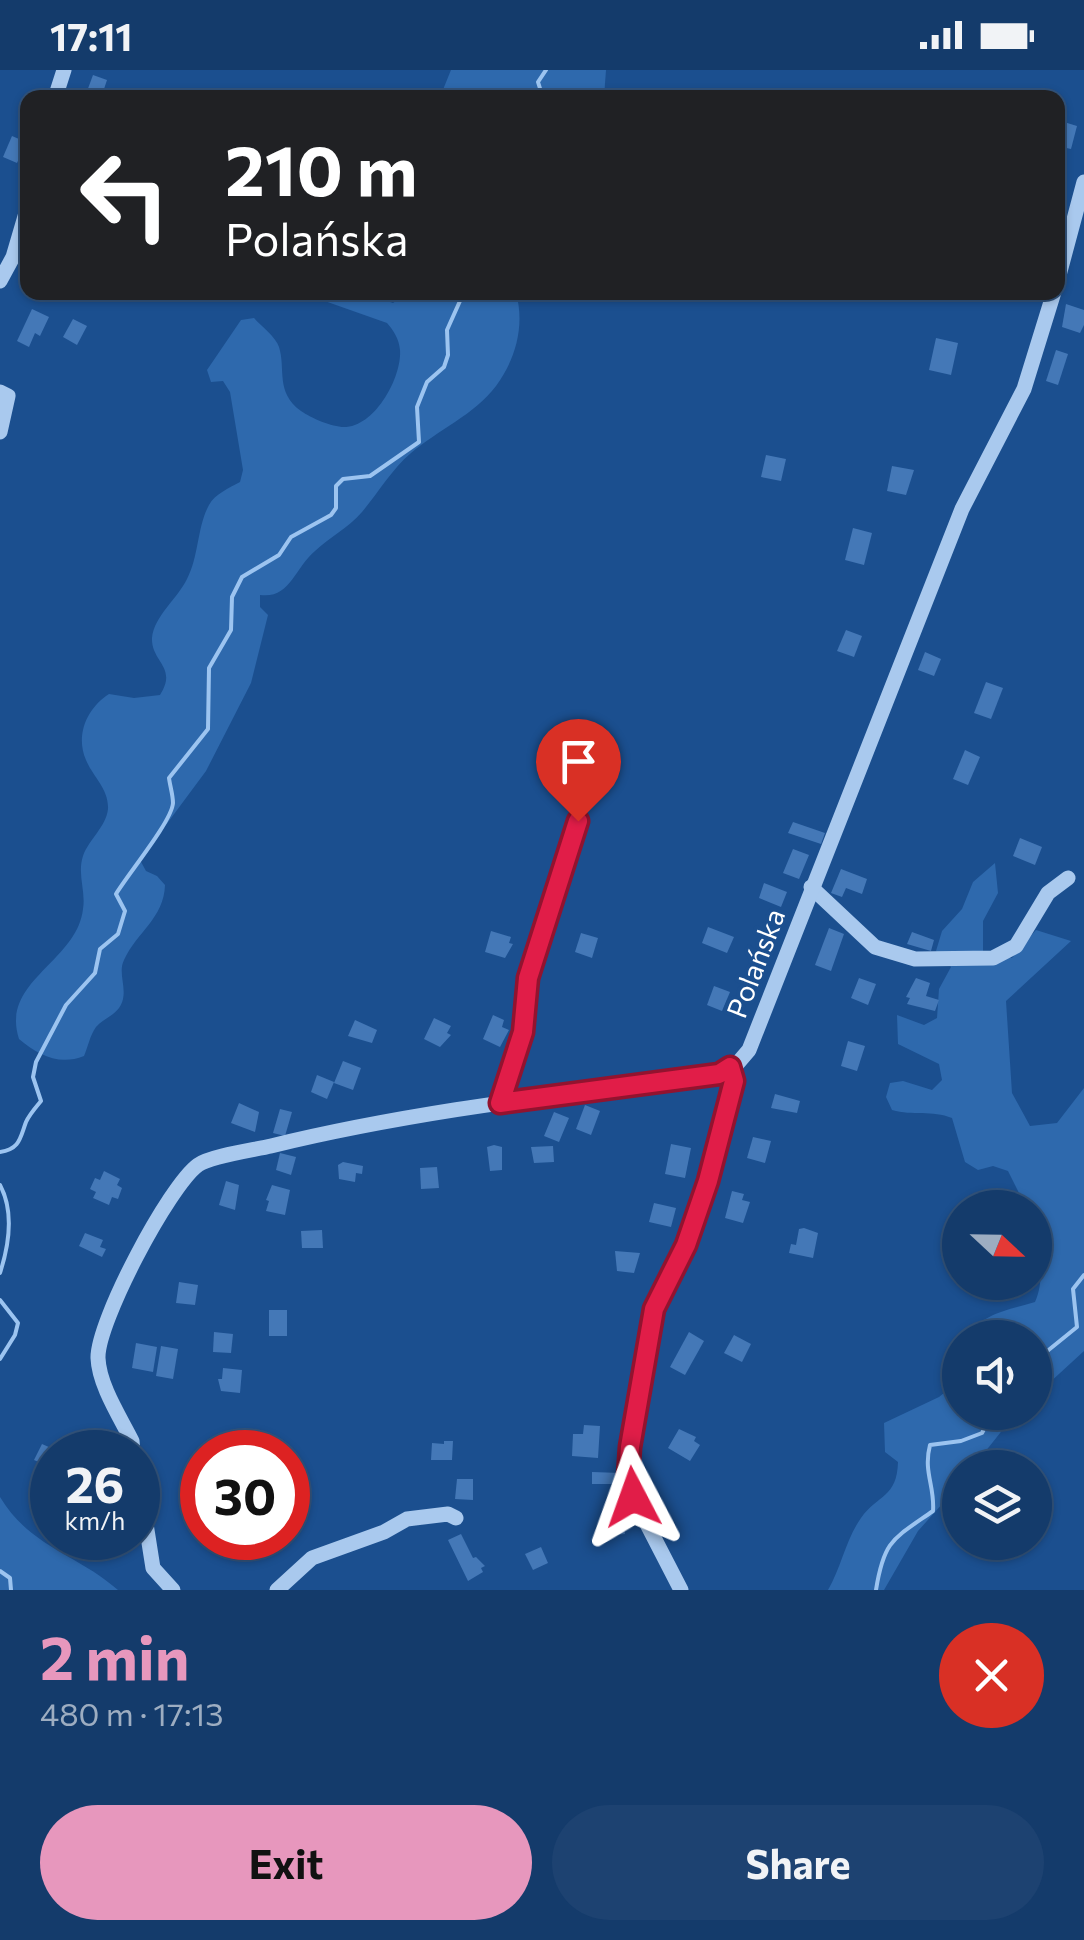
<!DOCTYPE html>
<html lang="en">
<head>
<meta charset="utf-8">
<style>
  :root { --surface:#143b6b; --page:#1d4271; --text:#f1f3f6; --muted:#9dadc1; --line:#33557e; --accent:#e797bd }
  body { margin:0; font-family:Commissioner,sans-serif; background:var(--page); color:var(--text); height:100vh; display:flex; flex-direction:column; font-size:38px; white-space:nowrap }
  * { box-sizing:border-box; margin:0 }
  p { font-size:32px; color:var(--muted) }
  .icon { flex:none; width:55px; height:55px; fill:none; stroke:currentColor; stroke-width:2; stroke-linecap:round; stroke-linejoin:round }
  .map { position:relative; height:1520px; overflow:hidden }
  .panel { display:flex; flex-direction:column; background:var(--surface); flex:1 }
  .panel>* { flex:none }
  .banner { position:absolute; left:20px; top:20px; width:1045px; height:210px; border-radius:20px; box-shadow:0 2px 8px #0004,0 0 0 2px var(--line); background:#202124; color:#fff; overflow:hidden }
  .needle { width:65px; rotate:112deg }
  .fabs { position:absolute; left:942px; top:1120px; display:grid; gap:20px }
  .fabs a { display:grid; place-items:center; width:110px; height:110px; border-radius:50%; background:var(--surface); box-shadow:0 2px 8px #0004,0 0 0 2px var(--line); font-size:50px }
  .speed { position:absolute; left:30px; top:1360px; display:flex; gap:20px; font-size:50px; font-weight:700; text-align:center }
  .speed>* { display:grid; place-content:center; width:130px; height:130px; border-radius:50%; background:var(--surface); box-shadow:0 2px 8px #0004,0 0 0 2px var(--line); line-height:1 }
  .speed small { font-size:25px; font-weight:400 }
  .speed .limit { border:15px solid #d22; background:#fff; color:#111 }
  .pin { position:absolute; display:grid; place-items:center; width:85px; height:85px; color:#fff; margin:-102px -42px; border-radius:50% 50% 50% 0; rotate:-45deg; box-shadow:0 0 10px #0007 }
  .pin .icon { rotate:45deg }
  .me { position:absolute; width:110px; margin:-55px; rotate:356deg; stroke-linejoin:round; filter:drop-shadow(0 0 8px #0008) }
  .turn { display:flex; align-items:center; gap:35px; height:210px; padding:0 40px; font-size:45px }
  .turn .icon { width:130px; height:130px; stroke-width:2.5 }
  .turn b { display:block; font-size:70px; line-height:85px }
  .round { display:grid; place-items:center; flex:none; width:105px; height:105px; border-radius:52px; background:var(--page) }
  .head { display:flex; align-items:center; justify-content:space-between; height:170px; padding:0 40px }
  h1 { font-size:60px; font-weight:700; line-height:75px; color:var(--accent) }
  .primary-button { display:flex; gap:20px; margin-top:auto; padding:20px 40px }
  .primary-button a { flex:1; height:115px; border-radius:60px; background:var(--accent); color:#111; font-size:40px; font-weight:700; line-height:115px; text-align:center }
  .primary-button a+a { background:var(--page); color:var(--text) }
  .status { display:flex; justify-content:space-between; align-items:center; height:70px; padding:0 50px; background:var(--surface); direction:ltr }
  .status svg { height:28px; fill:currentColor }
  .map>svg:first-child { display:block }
</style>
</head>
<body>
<div class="status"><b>17:11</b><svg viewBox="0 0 49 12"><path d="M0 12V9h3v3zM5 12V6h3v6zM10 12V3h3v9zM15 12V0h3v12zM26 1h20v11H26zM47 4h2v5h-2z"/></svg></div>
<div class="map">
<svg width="1084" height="1520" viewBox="0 0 1084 1520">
  <rect width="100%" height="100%" fill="#1b4f8f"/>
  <!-- green -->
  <g fill="#2e69ad">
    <polygon points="451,0 606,0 604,27 440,27"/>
    <path d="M 302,223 L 366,223 L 393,233 L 407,223 L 516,223 C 525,255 516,289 496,316 C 474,345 438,360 411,383 C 392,399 378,423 362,442 C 348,458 330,467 315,481 C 294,499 290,529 260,525 L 260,537 L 268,545 L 251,613 L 206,701 L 140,790 L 146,801 L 157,806 L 165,815 C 164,848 137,862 124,890 C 118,902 126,916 123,929 C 120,944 105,947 96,957 C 90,965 88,977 84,986 C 59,996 38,985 19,969 C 0,911 77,892 83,839 C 86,821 77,804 83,786 C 89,769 106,757 108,739 C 109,719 93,707 86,690 C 75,665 87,638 109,624 L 134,628 L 160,625 C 178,597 151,592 152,568 C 154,546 178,528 187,509 C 199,486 197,457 209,435 C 215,424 229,418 240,412 L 243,400 L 230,322 L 223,311 L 211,312 L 207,300 L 241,250 L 254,248 C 261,256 276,267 279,277 C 286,299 275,322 301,341 C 311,348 332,357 344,357 C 375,357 402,307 400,280 C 399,269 394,261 387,253 Z"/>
    <path d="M 995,793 L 998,823 L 983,851 L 983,881 L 1012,888 L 1036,860 L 1071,871 L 1006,931 L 1012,1023 L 1030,1056 L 1057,1053 L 1084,1018 L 1084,1281 L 1035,1326 L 1035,1268 L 967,1267 C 982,1243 1009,1240 1035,1232 C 1048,1203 1035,1169 1035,1138 L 1026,1137 L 1008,1101 L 993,1096 L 978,1100 L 965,1092 L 952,1048 C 932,1040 913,1046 892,1040 L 886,1027 L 890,1013 L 903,1011 L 932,1020 L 942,1010 L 939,994 L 898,974 L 897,945 L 924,955 L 937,948 L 939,919 L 951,897 L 936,881 L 942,861 L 962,839 L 973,812 Z"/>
    <path d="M 960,1310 L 960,1342 L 1016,1343 L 973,1397 L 960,1398 L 960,1414 L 918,1461 L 884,1520 L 828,1520 C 841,1498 846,1469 861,1448 C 878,1424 897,1428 898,1392 L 885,1382 L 884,1353 L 939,1327 Z"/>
    <path d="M 0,1427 C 30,1477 77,1484 118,1520 L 0,1520 Z"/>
  </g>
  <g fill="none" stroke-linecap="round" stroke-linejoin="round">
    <!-- stream -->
    <g stroke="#9cc4f0" stroke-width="4">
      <polyline points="543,28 538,12 546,0"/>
      <path d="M 0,1082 C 20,1079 20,1068 26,1052 C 29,1045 36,1037 41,1031 L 33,1007 L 36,992 L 66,935 L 95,903 L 100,879 L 118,864 L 125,841 L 116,824 C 128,804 172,751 173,733 C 173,725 170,716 169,708 L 208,659 L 209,598 L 231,560 L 232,527 L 242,507 L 279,485 L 291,467 L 331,445 L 336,438 L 336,416 L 343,409 L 370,406 L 419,372 L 417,337 L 427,312 L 444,297 L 448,285 L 447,260 L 464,222"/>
      <path d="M 0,1115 C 14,1141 9,1175 0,1203"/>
      <polyline points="0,1230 18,1253 15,1265 0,1289"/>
      <polyline points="1035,1291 1077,1257 1073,1219 1084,1205"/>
      <polyline points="0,1501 10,1508 11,1520"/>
      <path d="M 876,1520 C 884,1470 893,1469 933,1441 C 935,1416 923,1402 930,1375 L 961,1371 L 982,1363 L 993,1342"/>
    </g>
  </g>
  <!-- building -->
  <g fill="#4478b7">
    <polygon points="93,5 107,10 101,28 86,24"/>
    <polygon points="1064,52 1077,56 1071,79 1062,77"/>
    <polygon points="12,66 26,72 17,93 3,87"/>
    <polygon points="1066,234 1084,240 1084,255 1080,263 1062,257"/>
    <polygon points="32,239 49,247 40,266 35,263 29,277 17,271"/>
    <polygon points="73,249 87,256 77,275 63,267"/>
    <polygon points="936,268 958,273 951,305 929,300"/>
    <polygon points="1056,280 1068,284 1058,315 1046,311"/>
    <polygon points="766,385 786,389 781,411 761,407"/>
    <polygon points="892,396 914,400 906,425 887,421"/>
    <polygon points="853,458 872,463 864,495 845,490"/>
    <polygon points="846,560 862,566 854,587 837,581"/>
    <polygon points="925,582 941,589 934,606 918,600"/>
    <polygon points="986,612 1003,618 991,649 974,643"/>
    <polygon points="965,680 980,687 968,715 953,709"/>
    <polygon points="793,752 825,763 821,774 788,763"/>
    <polygon points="1020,768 1042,777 1035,795 1013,786"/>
    <polygon points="793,779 809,785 799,809 783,803"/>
    <polygon points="841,799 867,809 862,824 846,818 842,827 831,823"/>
    <polygon points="764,813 787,822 781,837 759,828"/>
    <polygon points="708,857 734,867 727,883 702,873"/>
    <polygon points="829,858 844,864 831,901 815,895"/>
    <polygon points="491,861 511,867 509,873 513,874 505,888 485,882"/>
    <polygon points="912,862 934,870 931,881 907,874"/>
    <polygon points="581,863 598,868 592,888 575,882"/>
    <polygon points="859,908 876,914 868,935 851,928"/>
    <polygon points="916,908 930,913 926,926 939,930 935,941 907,934 910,928 906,927"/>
    <polygon points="714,916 730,922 722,941 707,935"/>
    <polygon points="493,945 504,950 502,957 509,960 500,977 483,969"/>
    <polygon points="434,948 451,956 447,963 451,965 440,977 424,969"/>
    <polygon points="355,950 377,960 372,973 348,966"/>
    <polygon points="848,971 865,976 857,1001 841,996"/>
    <polygon points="343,991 361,998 353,1020 334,1013"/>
    <polygon points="317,1005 334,1012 327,1029 311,1022"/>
    <polygon points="775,1024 800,1031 797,1043 771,1038"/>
    <polygon points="239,1033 259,1042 255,1062 231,1053"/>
    <polygon points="585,1035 600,1041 591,1065 576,1059"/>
    <polygon points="280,1039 292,1042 285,1066 273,1063"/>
    <polygon points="554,1042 569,1048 559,1072 544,1066"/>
    <polygon points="753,1067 771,1071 765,1093 747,1088"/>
    <polygon points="671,1074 691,1078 685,1108 665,1104"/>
    <polygon points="494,1075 502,1077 502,1100 490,1101 487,1077"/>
    <polygon points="553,1076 554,1092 534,1093 531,1077"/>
    <polygon points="280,1083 296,1087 291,1105 276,1100"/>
    <polygon points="343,1092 363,1096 362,1104 356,1103 355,1112 339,1109 338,1095"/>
    <polygon points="437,1097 439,1118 421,1119 420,1098"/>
    <polygon points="104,1101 120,1109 117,1115 122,1118 118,1129 112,1127 109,1135 93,1128 96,1122 90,1119 95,1108 100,1110"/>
    <polygon points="226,1111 239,1115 235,1140 219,1135"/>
    <polygon points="272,1115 290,1120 285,1145 266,1141 269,1131 266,1130"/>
    <polygon points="732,1121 744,1124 742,1130 750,1132 743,1153 725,1148"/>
    <polygon points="654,1133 676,1138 671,1157 649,1152"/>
    <polygon points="804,1158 818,1163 813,1188 789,1183 791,1174 796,1175 799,1159"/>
    <polygon points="322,1160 323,1178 302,1178 301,1161"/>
    <polygon points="85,1163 103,1170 100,1177 106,1179 102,1187 79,1176"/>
    <polygon points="615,1181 640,1183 634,1203 617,1201"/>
    <polygon points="179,1212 198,1215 195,1235 176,1233"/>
    <rect x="269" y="1240" width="18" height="26"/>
    <polygon points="214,1262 233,1264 231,1283 213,1282"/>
    <polygon points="689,1262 704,1271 685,1305 670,1297"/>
    <polygon points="734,1265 751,1274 742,1292 724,1283"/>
    <polygon points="136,1273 157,1277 153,1302 132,1298"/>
    <polygon points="161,1276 178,1279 173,1309 156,1306"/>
    <polygon points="223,1298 242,1300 240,1323 221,1321 218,1309 222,1309"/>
    <polygon points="584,1355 600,1356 598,1388 572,1386 573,1364 583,1364"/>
    <polygon points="679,1359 696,1367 694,1371 700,1375 690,1391 668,1378"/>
    <polygon points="88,1361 107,1368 105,1374 110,1376 108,1382 80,1382"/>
    <polygon points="444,1371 453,1371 452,1390 431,1390 432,1373 444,1374"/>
    <polygon points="42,1374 60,1382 52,1382 52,1398 34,1390"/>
    <polygon points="592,1402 621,1403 621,1414 592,1414"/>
    <polygon points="457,1409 473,1409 473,1430 455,1429"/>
    <polygon points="622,1439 623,1450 628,1449 629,1455 624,1456 625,1464 606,1466 604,1441"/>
    <polygon points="461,1464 473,1488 476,1487 485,1496 481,1498 483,1502 468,1511 448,1470"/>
    <polygon points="541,1477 548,1493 533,1500 525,1484"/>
  </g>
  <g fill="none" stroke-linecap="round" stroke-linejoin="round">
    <!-- minor -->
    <g stroke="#a9c9ee" stroke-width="15">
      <polyline points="55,28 64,0"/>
      <polyline points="1058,209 1084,112"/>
      <polyline points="0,211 13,187 28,136"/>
      <polyline points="0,322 8,326 0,362"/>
      <polyline points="811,817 875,877 915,889 993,888 1016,876 1048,823 1068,808"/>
      <polyline points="501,1033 523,962 528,908 578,751"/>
      <path d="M 133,1382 L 132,1371 C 120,1347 99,1315 98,1288 C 97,1252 169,1116 198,1095 C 211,1086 254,1080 271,1076 C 418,1040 569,1024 719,1004 L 737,994 L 749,980 L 962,439 L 1024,319 L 1054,222"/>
      <polyline points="138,1403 153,1498 173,1520"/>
      <polyline points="277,1520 312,1488 384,1462 407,1449 448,1444 456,1448"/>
      <polyline points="681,1520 633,1427 628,1406 630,1377 654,1239 686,1175 732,1025 734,1011 730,997"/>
    </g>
  </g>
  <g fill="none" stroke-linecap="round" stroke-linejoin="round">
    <!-- route casing -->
    <g stroke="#92132f" stroke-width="25">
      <polyline id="route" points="578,751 528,908 523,962 500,1033 719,1004 730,997 734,1011 708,1111 686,1175 654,1239 630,1377 628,1406 633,1427"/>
    </g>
    <!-- route -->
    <use href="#route" stroke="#e11d48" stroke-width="18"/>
  </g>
  <g text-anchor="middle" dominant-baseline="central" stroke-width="8" stroke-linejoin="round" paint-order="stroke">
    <!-- street labels -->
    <g font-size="28" fill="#fff" stroke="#1b4f8f">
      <text transform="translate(755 893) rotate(-69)">Polańska</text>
    </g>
  </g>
</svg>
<div class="fabs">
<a><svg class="needle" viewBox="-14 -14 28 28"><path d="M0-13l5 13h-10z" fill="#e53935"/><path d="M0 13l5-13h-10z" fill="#9dadc1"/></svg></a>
<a><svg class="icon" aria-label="sound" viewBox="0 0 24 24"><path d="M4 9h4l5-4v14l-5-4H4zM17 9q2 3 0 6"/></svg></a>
<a><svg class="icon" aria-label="layers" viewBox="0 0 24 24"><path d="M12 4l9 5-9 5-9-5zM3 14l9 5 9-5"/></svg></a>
</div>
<div class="speed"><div>26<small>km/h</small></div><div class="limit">30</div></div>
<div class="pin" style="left:578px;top:751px;background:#d93025"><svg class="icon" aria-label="arrive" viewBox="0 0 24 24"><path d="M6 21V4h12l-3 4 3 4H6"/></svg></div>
<svg class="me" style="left:633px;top:1427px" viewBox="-20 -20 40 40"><path d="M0-17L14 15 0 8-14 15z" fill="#e11d48" stroke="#fff" stroke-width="4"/></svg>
<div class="banner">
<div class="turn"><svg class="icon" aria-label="left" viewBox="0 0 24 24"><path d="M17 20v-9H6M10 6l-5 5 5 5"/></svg><div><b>210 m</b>Polańska</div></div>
</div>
</div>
<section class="panel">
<div class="head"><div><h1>2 min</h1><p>480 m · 17:13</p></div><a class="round" style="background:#d93025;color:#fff"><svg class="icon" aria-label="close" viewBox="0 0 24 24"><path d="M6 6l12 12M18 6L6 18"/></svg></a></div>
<div class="primary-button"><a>Exit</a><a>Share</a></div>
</section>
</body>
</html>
